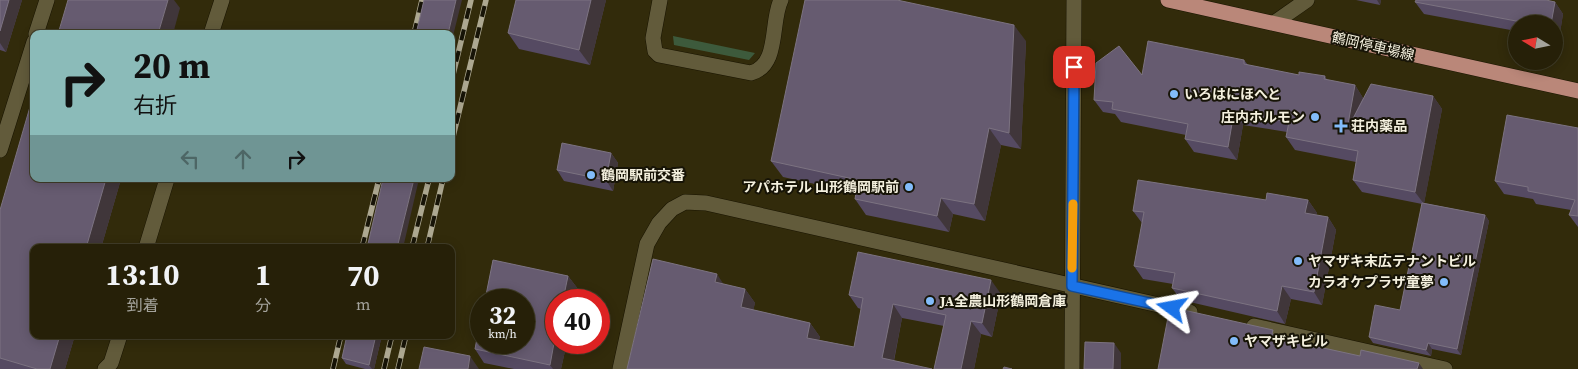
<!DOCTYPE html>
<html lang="ja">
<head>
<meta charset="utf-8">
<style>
  :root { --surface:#262008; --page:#2e2812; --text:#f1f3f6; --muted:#a4a39c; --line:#423e29 }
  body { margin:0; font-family:"Source Serif 4","Noto Sans JP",serif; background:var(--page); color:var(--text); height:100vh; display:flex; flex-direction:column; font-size:19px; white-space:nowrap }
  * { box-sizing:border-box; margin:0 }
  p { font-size:16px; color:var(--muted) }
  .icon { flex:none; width:28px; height:28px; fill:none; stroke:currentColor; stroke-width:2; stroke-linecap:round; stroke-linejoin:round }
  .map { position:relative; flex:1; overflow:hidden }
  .panel { position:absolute; left:30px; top:244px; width:425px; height:95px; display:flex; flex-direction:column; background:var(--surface); border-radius:10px; box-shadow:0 2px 12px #0003,0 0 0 1px var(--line) }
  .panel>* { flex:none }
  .guide { position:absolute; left:30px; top:30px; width:425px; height:152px; border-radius:10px; box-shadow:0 2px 12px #0003,0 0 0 1px var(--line); background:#8bbbb9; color:#111; overflow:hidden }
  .needle { width:32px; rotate:280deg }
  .tools { position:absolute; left:1508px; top:15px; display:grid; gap:10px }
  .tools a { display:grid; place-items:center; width:55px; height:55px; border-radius:50%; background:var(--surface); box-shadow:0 2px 12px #0003,0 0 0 1px var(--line); font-size:25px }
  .speed { position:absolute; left:470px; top:289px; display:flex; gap:10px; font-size:25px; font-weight:700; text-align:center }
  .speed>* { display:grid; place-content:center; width:65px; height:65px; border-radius:50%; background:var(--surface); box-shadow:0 2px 12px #0003,0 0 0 1px var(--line); line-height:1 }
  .speed small { font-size:12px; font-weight:400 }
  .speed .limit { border:8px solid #d22; background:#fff; color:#111 }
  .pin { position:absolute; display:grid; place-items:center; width:42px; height:42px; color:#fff; margin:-21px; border-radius:10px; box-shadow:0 2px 8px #0006 }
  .me { position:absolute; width:55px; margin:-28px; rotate:283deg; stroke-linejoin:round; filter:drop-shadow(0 0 4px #0008) }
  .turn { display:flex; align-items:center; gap:18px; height:105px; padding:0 20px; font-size:22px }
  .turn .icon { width:65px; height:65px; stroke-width:2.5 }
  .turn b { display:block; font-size:35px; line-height:42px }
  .lanes { display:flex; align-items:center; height:48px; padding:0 20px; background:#0003; justify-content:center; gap:25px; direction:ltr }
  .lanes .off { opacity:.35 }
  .eta { display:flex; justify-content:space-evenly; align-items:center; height:85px; text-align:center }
  .eta b { font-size:30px; font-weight:700; line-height:35px }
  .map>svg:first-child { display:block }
</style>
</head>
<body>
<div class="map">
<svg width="1578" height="369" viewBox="0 0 1578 369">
  <rect width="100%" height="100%" fill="#322b0b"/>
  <!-- green -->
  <polygon fill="#3d5a3c" points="673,36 755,53 749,60 674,45"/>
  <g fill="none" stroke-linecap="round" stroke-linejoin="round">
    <!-- minor casing -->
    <g stroke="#191400" stroke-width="16">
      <g id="minor">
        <path d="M 660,0 L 653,38 L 655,51 L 659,55 L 751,73 C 780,65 770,22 781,0"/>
        <polyline points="1274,23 1307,0"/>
        <polyline points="36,34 47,0"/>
        <polyline points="211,34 222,0"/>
        <polyline points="0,150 34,42"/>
        <polyline points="146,248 167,179"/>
        <polyline points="1254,326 1445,369"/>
        <polyline points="105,369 111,363 120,335"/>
        <polyline points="620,369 647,244 659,223 672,209 685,202 706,203 1190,312"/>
        <polyline points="1072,369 1074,0"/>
      </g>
    </g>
    <!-- major casing -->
    <g stroke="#191400" stroke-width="16">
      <polyline id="major" points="1168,0 1578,91"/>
    </g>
    <!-- minor -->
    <use href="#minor" stroke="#625b3b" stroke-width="15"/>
    <!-- major -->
    <use href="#major" stroke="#ba8779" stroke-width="15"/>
    <!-- rail casing -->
    <g stroke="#ada891" stroke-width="5.5">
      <g id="rail">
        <polyline points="414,34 422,0"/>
        <polyline points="451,83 471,0"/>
        <polyline points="451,145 486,0"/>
        <polyline points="362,248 379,179"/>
        <polyline points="412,248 429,179"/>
        <polyline points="427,248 443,179"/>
        <polyline points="333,369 341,335"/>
        <polyline points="384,369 392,335"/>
        <polyline points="398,369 406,335"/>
      </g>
    </g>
    <!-- rail -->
    <use href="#rail" stroke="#171407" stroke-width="4" stroke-dasharray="11" stroke-linecap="butt"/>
  </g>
  <!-- wall -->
  <g fill="#554a62">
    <polygon points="0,0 22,0 6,52 0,50"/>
    <polygon points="516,0 606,0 590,65 519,49 508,33"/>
    <polygon points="1356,0 1381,0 1380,5"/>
    <polygon points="1415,2 1555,2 1563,14 1559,39 1554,38 1554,24 1516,24 1516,31 1424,14"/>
    <polygon points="1026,41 1021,149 1001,145 985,221 953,214 949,232 866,215 855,199 856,193 783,177 771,161"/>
    <polygon points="1244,60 1248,65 1299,75 1325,76 1327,80 1355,85 1363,98 1433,96 1442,109 1424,203 1485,215 1489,221 1461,355 1432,349 1431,356 1373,343 1369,337 1400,310 1422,204 1362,192 1353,180 1356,162 1295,150 1286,137 1287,132 1243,125 1237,160 1194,152 1185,139 1186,135 1121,122 1115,114 1103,112 1094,100 1142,75"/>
    <polygon points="1578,128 1578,227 1569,215 1571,210 1536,204 1533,199 1504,194 1495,181"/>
    <polygon points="611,153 618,163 613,191 564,181 557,170"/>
    <polygon points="34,179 121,179 101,248 34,335 75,335 65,369 0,369 0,210"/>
    <polygon points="1266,200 1308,200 1317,213 1316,215 1328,217 1336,230 1322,305 1291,299 1285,324 1181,300 1172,288 1173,284 1143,279 1134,266 1142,223 1133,211"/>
    <polygon points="493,260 568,276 578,289 575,300 556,300 556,342 567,342 561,369 514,369 484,363 475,349 481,317 481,342 524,342 524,300 485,300"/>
    <polygon points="723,284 745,289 755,303 753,310 810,323 820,337 819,340 854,347 861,309 858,308 849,295 1001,294 992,337 981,334 974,369 934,369 944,326 902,318 894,361 627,369"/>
    <polygon points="382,335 374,369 365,369 346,364 342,358"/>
  </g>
  <!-- shaded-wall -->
  <g fill="#40363a">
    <polygon points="9,0 22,0 6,52 0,43 0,31"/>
    <polygon points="168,0 174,0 180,8 173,34 158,34"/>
    <polygon points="456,0 462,0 451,44 451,34 448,34"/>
    <polygon points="591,0 606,0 590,65 579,50"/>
    <polygon points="1377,0 1381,0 1380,5"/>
    <polygon points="1555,2 1563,14 1559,39 1554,33 1554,24 1551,24"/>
    <polygon points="1014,25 1026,41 1021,149 1009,133"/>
    <polygon points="1355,85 1363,98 1347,130"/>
    <polygon points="1433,96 1442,109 1424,204 1415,192"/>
    <polygon points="1234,112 1243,125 1237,160 1228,147"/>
    <polygon points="989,128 1001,145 985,221 974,204"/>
    <polygon points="611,153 618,163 613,191 606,180"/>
    <polygon points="106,179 121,179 101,248 86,248"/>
    <polygon points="414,179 419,179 403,248 397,248"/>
    <polygon points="941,198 953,214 949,232 937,216"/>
    <polygon points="1308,200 1317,213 1314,226 1305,213"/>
    <polygon points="1485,215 1489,221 1461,355 1457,349"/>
    <polygon points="1328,217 1336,230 1322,305 1314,292"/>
    <polygon points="717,274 726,288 715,282"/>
    <polygon points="568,276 578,289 575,300 563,300"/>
    <polygon points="991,280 1001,294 992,337 982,323"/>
    <polygon points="1282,286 1291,299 1285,324 1277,311"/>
    <polygon points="745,289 755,303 751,321 741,307"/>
    <polygon points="893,304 902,318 892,369 882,358"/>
    <polygon points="971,321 981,334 974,369 961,369"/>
    <polygon points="810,323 820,337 816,351 807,338"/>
    <polygon points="556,332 556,342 567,342 561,369 553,369 550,365"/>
    <polygon points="60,335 75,335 65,369 50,369"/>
    <polygon points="376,335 382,335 374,369 372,369 369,365"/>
    <polygon points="1114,343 1121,353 1121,369 1113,369"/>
    <polygon points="1428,343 1432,349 1431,356 1426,350"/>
    <polygon points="470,356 479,369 468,369"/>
    <polygon points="1419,363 1423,369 1417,369"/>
  </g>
  <!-- building -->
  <g fill="#665b70" stroke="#7c7381">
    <polygon points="0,0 9,0 0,31"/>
    <polygon points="68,0 168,0 158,34 58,34"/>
    <polygon points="424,0 456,0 448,34 416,34"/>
    <polygon points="516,0 591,0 579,50 508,33"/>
    <polygon points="805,0 897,0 1014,25 1009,133 989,128 974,204 941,198 937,216 855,199 858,180 771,161"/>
    <polygon points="1416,0 1546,0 1555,2 1551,24 1532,24 1415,2"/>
    <polygon points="1148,41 1244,60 1244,64 1299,75 1299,72 1325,76 1324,79 1355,85 1347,130 1371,84 1433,96 1415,192 1353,180 1358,151 1286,137 1289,122 1234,112 1228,147 1185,139 1188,124 1112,109 1113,102 1094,100 1096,63 1119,46 1142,75"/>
    <polygon points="32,100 34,100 34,179 106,179 86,248 34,248 34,335 60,335 50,369 37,369 0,358 0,210"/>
    <polygon points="1507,115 1578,128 1578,216 1569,215 1575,200 1528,191 1528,187 1495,181"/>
    <polygon points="562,143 611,153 606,180 557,170"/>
    <polygon points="383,179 414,179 397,248 367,248"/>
    <polygon points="1138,180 1266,200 1267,193 1308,200 1305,213 1328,217 1314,292 1282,286 1277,311 1172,288 1175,273 1134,266 1144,212 1133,211"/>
    <polygon points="1422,203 1485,215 1457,349 1428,343 1426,350 1369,337 1375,305 1400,310"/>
    <polygon points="858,252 991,280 982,323 971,321 961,369 934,369 946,315 893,304 882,358 932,369 627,369 653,259 717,274 715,282 745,289 741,307 810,323 807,338 854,347 863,298 849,295"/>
    <polygon points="493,260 568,276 563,300 556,300 556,332 550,365 475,349 481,317 481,342 524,342 524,300 485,300"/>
    <polygon points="1170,307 1273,330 1272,334 1297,339 1296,342 1360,356 1361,350 1419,363 1417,369 1158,369"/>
    <polygon points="347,335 376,335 369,365 342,358"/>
    <polygon points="1085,342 1114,343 1113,369 1084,369"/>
    <polygon points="424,347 470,356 468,369 419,369"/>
    <polygon points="1004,367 1012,369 1003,369"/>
  </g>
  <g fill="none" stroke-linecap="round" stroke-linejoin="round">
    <!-- route casing -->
    <g stroke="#114b97" stroke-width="12">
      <polyline id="route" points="1074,67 1072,286 1172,308"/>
    </g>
    <!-- route -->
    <use href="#route" stroke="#1a73e8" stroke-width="9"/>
    <!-- slow -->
    <polyline stroke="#f59e0b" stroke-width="9" points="1072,268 1073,204"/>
  </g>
  <!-- markers -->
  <g fill="#82bcfa" stroke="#171407" stroke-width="2">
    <circle cx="1174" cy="94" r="5"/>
    <circle cx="1315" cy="117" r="5"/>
    <path d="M1338.5 118.5h5v5h5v5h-5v5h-5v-5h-5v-5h5z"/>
    <circle cx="591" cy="175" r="5"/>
    <circle cx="909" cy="187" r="5"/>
    <circle cx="1298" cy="261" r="5"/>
    <circle cx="1444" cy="282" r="5"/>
    <circle cx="930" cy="301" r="5"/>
    <circle cx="1234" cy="341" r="5"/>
  </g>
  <g text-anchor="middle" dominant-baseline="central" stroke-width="4" stroke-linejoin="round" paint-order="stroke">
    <!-- street labels -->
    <g font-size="14" fill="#f4f0de" stroke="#171407">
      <text transform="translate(1373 46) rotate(13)">鶴岡停車場線</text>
    </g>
    <!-- poi labels -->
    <g font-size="14" font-weight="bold" fill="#f4f0de" stroke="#171407" text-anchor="start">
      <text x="1184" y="94">いろはにほへと</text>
      <text x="1305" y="117" text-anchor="end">庄内ホルモン</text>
      <text x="1351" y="126">荘内薬品</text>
      <text x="601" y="175">鶴岡駅前交番</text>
      <text x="899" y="187" text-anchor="end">アパホテル 山形鶴岡駅前</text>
      <text x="1308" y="261">ヤマザキ末広テナントビル</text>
      <text x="1434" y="282" text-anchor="end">カラオケプラザ童夢</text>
      <text x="940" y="301">JA全農山形鶴岡倉庫</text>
      <text x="1244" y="341">ヤマザキビル</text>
    </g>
  </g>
</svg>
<div class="tools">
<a><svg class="needle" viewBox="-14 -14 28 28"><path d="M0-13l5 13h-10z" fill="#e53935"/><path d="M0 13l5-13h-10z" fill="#a4a39c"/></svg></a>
</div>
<div class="speed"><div>32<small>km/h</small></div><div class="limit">40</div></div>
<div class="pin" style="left:1074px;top:67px;background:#d93025"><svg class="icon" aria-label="arrive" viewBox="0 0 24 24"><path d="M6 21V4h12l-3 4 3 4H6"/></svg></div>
<svg class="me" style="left:1172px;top:308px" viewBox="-20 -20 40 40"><path d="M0-17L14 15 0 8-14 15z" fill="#1a73e8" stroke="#fff" stroke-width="4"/></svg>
<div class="guide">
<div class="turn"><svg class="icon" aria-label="right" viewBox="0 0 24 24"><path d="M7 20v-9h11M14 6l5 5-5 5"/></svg><div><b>20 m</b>右折</div></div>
<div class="lanes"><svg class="icon off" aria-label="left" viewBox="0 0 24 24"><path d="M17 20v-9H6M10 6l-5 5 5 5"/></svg><svg class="icon off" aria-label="ahead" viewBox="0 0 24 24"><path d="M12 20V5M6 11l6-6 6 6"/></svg><svg class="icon" aria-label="right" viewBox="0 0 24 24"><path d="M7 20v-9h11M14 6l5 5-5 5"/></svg></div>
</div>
<section class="panel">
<div class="eta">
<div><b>13:10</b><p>到着</p></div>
<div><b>1</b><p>分</p></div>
<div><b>70</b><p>m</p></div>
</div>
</section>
</div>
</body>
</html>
